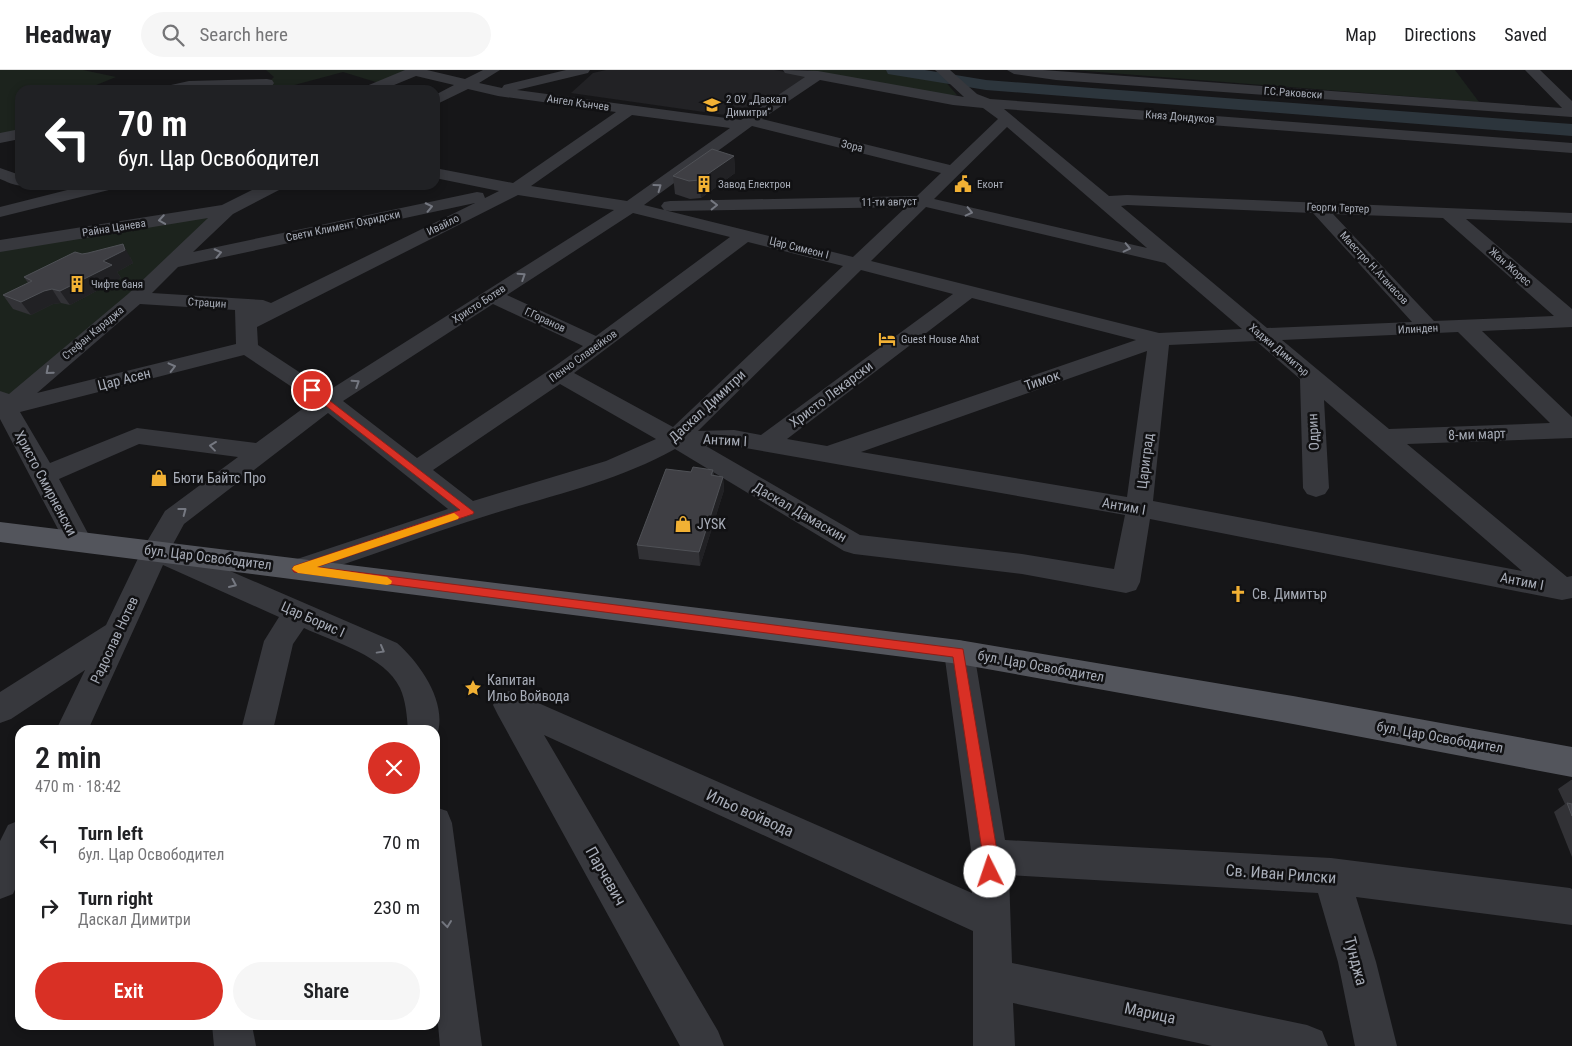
<!DOCTYPE html>
<html lang="en">
<head>
<meta charset="utf-8">
<style>
  :root { --surface:#fff; --page:#f6f6f6; --text:#202124; --muted:#757577; --line:#e0e0e0; --accent:#d93025 }
  body { margin:0; font-family:"Roboto Condensed",sans-serif; background:var(--page); color:var(--text); height:100vh; display:flex; flex-direction:column; font-size:19px; white-space:nowrap }
  * { box-sizing:border-box; margin:0 }
  p { font-size:16px; color:var(--muted) }
  .icon { flex:none; width:28px; height:28px; fill:none; stroke:currentColor; stroke-width:2; stroke-linecap:round; stroke-linejoin:round }
  .map { position:relative; flex:1; overflow:hidden }
  .details { position:absolute; left:15px; top:655px; width:425px; height:305px; display:flex; flex-direction:column; background:var(--surface); border-radius:15px; box-shadow:0 2px 8px #0003 }
  .details>* { flex:none }
  .guide { position:absolute; left:15px; top:15px; width:425px; height:105px; border-radius:15px; box-shadow:0 2px 8px #0003; background:#202124; color:#fff; overflow:hidden }
  .pin { position:absolute; display:grid; place-items:center; width:42px; height:42px; color:#fff; margin:-21px; border:2px solid #fff; border-radius:50%; box-shadow:0 1px 5px #0007 }
  .me { position:absolute; width:55px; margin:-28px; rotate:356deg; stroke-linejoin:round; filter:drop-shadow(0 0 4px #0008) }
  .turn { display:flex; align-items:center; gap:18px; height:105px; padding:0 20px; font-size:22px }
  .turn .icon { width:65px; height:65px; stroke-width:2.5 }
  .turn b { display:block; font-size:35px; line-height:42px }
  .round { display:grid; place-items:center; flex:none; width:52px; height:52px; border-radius:26px; background:var(--page) }
  .summary { display:flex; align-items:center; justify-content:space-between; height:85px; padding:0 20px }
  h1 { font-size:30px; font-weight:600; line-height:38px }
  .cta { display:flex; gap:10px; margin-top:auto; padding:10px 20px }
  .cta a { flex:1; height:58px; border-radius:30px; background:var(--accent); color:#fff; font-size:20px; font-weight:600; line-height:58px; text-align:center }
  .cta a+a { background:var(--page); color:var(--text) }
  ul { padding:0; list-style:none }
  li { display:flex; align-items:center; gap:15px; height:65px; padding:0 20px }
  li div { flex:1 }
  li b { display:block; font-size:19px }
  li em { font-style:normal }
  header { display:flex; align-items:center; gap:30px; box-sizing:border-box; height:70px; padding:0 25px; background:var(--surface); border-bottom:1px solid var(--line) }
  header strong { font-size:24px }
  nav { display:flex; gap:28px; margin-inline-start:auto; font-size:18px }
  .search { width:350px; height:45px; background:var(--page); display:flex; align-items:center; gap:12px; box-sizing:border-box; padding:0 18px; border-radius:28px; color:var(--muted); font-size:19px }
  .map>svg:first-child { display:block }
</style>
</head>
<body>
<header>
<strong>Headway</strong>
<div class="search"><svg class="icon" aria-label="search" viewBox="0 0 24 24"><circle cx="10" cy="10" r="6"/><path d="M15 15l6 6"/></svg>Search here</div>
<nav><a>Map</a><a>Directions</a><a>Saved</a></nav>
</header>
<div class="map">
<svg width="1572" height="976" viewBox="0 0 1572 976">
  <rect width="100%" height="100%" fill="#161618"/>
  <!-- built -->
  <polygon fill="#222225" points="606,0 774,0 810,6 746,48 571,23 593,3"/>
  <!-- green -->
  <g fill="#1c231d">
    <polygon points="0,0 83,0 116,7 84,20 20,20 20,64 0,68"/>
    <polygon points="266,0 412,0 379,13 343,2 276,20 270,11 274,7"/>
    <polygon points="807,0 894,0 942,8 957,25 941,25"/>
    <polygon points="1073,0 1455,0 1479,32"/>
    <polygon points="227,140 6,338 0,328 0,176"/>
  </g>
  <g fill="none" stroke-linecap="round" stroke-linejoin="round">
    <!-- river -->
    <polygon fill="#2c353c" fill-rule="evenodd" points="886,0 925,0 986,10 1572,54 1572,66 986,20 894,5 888,4"/>
    <!-- minor -->
    <g fill="#37383d" fill-rule="evenodd">
      <path d="M 405,0 L 427,0 L 465,9 L 483,0 L 500,0 L 479,13 L 502,18 L 504,15 L 566,0 L 590,0 L 588,3 L 517,20 L 741,50 L 805,7 L 785,3 L 783,0 L 818,1 L 964,27 L 935,0 L 950,0 L 977,24 L 990,29 L 1572,73 L 1572,83 L 1004,39 L 1109,126 L 1127,125 L 1572,143 L 1572,153 L 1466,149 L 1572,239 L 1572,257 L 1482,261 L 1572,347 L 1572,368 L 1407,374 L 1567,507 L 1572,506 L 1572,528 L 1562,530 L 1150,449 L 1140,512 L 1136,520 L 1126,523 L 1022,504 L 854,484 L 844,481 L 675,379 C 618,411 553,425 492,444 C 427,464 363,489 298,509 L 288,506 L 284,499 L 288,492 L 448,439 L 328,343 L 184,454 L 172,476 L 397,573 C 421,594 451,637 435,670 L 435,660 L 408,660 C 407,647 406,631 400,618 C 385,586 334,572 304,558 L 293,574 L 273,660 L 241,660 L 264,571 L 279,547 L 163,495 L 88,660 L 56,660 L 85,600 L 11,649 L 0,653 L 0,622 L 106,555 L 142,480 L 165,441 L 238,387 L 139,374 L 59,409 L 92,471 L 88,478 L 78,481 L 68,478 L 0,349 L 0,321 L 9,324 L 128,224 L 208,148 L 0,182 L 0,170 L 222,135 L 262,115 L 284,115 L 281,119 L 233,144 L 193,182 L 477,122 L 483,123 L 485,128 L 499,121 L 435,108 L 435,98 L 513,113 L 616,42 L 498,26 L 468,19 L 435,35 L 435,25 L 454,15 L 416,6 L 382,20 L 362,20 L 364,17 ZM 820,10 L 953,35 L 983,38 L 998,49 L 950,95 L 762,49 ZM 632,45 L 730,58 L 627,131 L 531,116 ZM 752,56 L 941,103 L 917,126 L 670,131 L 664,132 L 661,136 L 664,140 L 670,141 L 906,137 L 853,187 L 644,135 ZM 1007,57 L 1147,178 L 934,129 ZM 518,125 L 614,140 L 328,321 L 258,275 L 257,257 ZM 475,133 L 271,233 L 263,230 L 152,223 L 178,197 ZM 1127,135 L 1313,143 L 1412,252 L 1267,258 L 1121,136 ZM 926,137 L 1165,193 L 1242,259 L 1159,263 L 871,191 ZM 633,143 L 730,167 L 596,266 L 507,225 ZM 1333,144 L 1443,148 L 1554,246 L 1434,251 ZM 748,172 L 843,196 L 673,357 L 574,303 ZM 861,200 L 953,224 L 761,365 L 734,360 L 698,361 ZM 972,228 L 1136,270 L 827,376 L 787,369 ZM 140,234 L 235,240 L 236,274 L 37,323 ZM 493,234 L 583,276 L 551,299 L 417,388 L 343,331 ZM 1458,262 L 1550,353 L 1389,359 L 1282,270 ZM 1256,271 L 1300,309 L 1303,418 L 1307,424 L 1316,427 L 1325,424 L 1329,418 L 1324,330 L 1522,501 L 1153,431 L 1169,275 ZM 1147,281 L 1127,427 L 861,382 ZM 244,285 L 313,331 L 256,373 L 137,358 L 50,393 L 20,342 ZM 560,314 L 656,369 L 606,391 L 473,431 L 433,400 ZM 706,376 L 734,376 L 1125,445 L 1114,499 L 1022,484 L 860,465 Z"/>
      <polygon points="1007,0 1043,0 1562,38 1525,0 1540,0 1572,31 1572,47 1056,10 1014,4"/>
      <polygon points="267,9 272,10 274,13 272,16 160,20 162,17 189,11"/>
      <polygon points="20,59 20,69 0,73 0,63"/>
      <path d="M 0,98 L 20,105 L 20,115 L 24,115 C 16,117 8,112 0,109 Z"/>
      <polygon points="87,115 116,115 113,119 0,147 0,137"/>
      <polygon points="959,570 970,573 974,582 1005,770 1331,788 1570,818 1572,819 1572,855 1356,827 1376,892 1397,976 1355,976 1338,892 1318,823 1009,805 1012,893 1307,955 1322,961 1328,976 1212,976 1013,933 1015,976 973,976 973,861 544,665 718,961 724,976 680,976 498,645 493,635 498,625 509,621 520,625 972,823 972,787 944,582 948,573"/>
      <polygon points="435,737 447,741 452,753 482,976 440,976 435,923"/>
      <polygon points="20,750 20,808 13,824 0,829 0,771 8,755"/>
      <polygon points="212,955 252,955 256,976 214,976"/>
    </g>
    <!-- major -->
    <polygon fill="#53555c" fill-rule="evenodd" points="0,452 959,570 1293,626 1572,677 1572,707 1293,654 959,594 0,472"/>
  </g>
  <!-- wall -->
  <g fill="#323236">
    <polygon points="734,86 735,103 701,128 690,129 675,124 673,106"/>
    <polygon points="130,187 133,193 117,202 121,208 70,235 61,233 53,234 31,245 13,239 3,225 28,213 24,207"/>
    <polygon points="713,400 714,406 723,407 724,420 700,496 639,489 637,475 691,402"/>
    <polygon points="1571,710 1572,710 1572,787 1554,742 1565,734 1558,719"/>
  </g>
  <!-- shaded-wall -->
  <g fill="#212124">
    <polygon points="734,86 735,103 701,128 699,110"/>
    <polygon points="123,174 130,187 133,193 117,202 121,208 70,235 60,221 103,191"/>
    <polygon points="52,219 61,233 53,234 31,245 21,232 44,221"/>
    <polygon points="723,407 724,420 700,496 699,482"/>
  </g>
  <!-- building -->
  <g fill="#3f3f44" stroke="#4f5156">
    <polygon points="712,79 734,86 699,110 689,111 673,106"/>
    <polygon points="123,174 125,180 103,191 112,195 60,221 52,219 44,221 21,232 3,225 32,211 24,207 75,182 82,184 88,183"/>
    <polygon points="693,397 713,400 711,405 723,407 699,482 637,475 666,399 691,402"/>
    <polygon points="1567,733 1572,734 1572,746"/>
  </g>
  <!-- one-way arrows -->
  <defs><path id="oneway-chevron" d="M-2-3.5L2.5 0L-2 3.5" fill="none" stroke-width="1.6" stroke-linecap="round" stroke-linejoin="round" transform="scale(1.25)"/></defs>
  <g stroke="#757881">
    <use href="#oneway-chevron" transform="translate(658 117) rotate(-36)"/>
    <use href="#oneway-chevron" transform="translate(714 135) rotate(-1)"/>
    <use href="#oneway-chevron" transform="translate(429 137) rotate(-12)"/>
    <use href="#oneway-chevron" transform="translate(969 142) rotate(13)"/>
    <use href="#oneway-chevron" transform="translate(162 150) rotate(171)"/>
    <use href="#oneway-chevron" transform="translate(1127 178) rotate(13)"/>
    <use href="#oneway-chevron" transform="translate(218 183) rotate(-12)"/>
    <use href="#oneway-chevron" transform="translate(522 206) rotate(-33)"/>
    <use href="#oneway-chevron" transform="translate(172 297) rotate(-14)"/>
    <use href="#oneway-chevron" transform="translate(49 301) rotate(139)"/>
    <use href="#oneway-chevron" transform="translate(356 313) rotate(-33)"/>
    <use href="#oneway-chevron" transform="translate(213 376) rotate(-173)"/>
    <use href="#oneway-chevron" transform="translate(183 441) rotate(-37)"/>
    <use href="#oneway-chevron" transform="translate(233 514) rotate(24)"/>
    <use href="#oneway-chevron" transform="translate(381 580) rotate(29)"/>
    <use href="#oneway-chevron" transform="translate(447 854) rotate(83)"/>
  </g>
  <!-- route -->
  <polygon fill="#d93025" stroke="#8d1f18" points="312,317 474,442 473,444 317,497 963,579 998,787 998,802 996,808 990,810 985,808 983,802 983,787 953,587 294,502 292,499 294,496 460,440 308,322 307,320"/>
  <!-- slow -->
  <polygon fill="#f59e0b" points="454,443 459,447 458,449 317,497 387,507 392,511 391,514 387,515 298,503 292,499 294,496"/>
  <!-- icons -->
  <defs>
    <g id="school-bare" transform="scale(1.35)"><path d="M0-5L7-2L0 1L-7-2ZM-4 1L0 2.5L4 1V4Q0 6-4 4Z" fill="#f2b134" stroke="#111113" stroke-width="2.5" paint-order="stroke"/></g>
    <g id="building-bare" transform="scale(1.35)"><path d="M-4-6H4V6H1V3H-1V6H-4ZM-2.5-4.3h1.7v1.8h-1.7ZM.8-4.3h1.7v1.8H.8ZM-2.5-1h1.7V.8h-1.7ZM.8-1h1.7V.8H.8Z" fill="#f2b134" stroke="#111113" stroke-width="2.5" paint-order="stroke"/></g>
    <g id="civic-bare" transform="scale(1.35)"><path d="M-.6-6.5H3V-4.5H.6V-3L4-1V1h2V6H-6V1h2V-1L-.6-3ZM-1.2 2.5V6h2.4V2.5Z" fill="#f2b134" stroke="#111113" stroke-width="2.5" paint-order="stroke"/></g>
    <g id="hotel-bare" transform="scale(1.35)"><path d="M-6-4.5h1.5V1H6V5H4.5V3h-9V5H-6ZM-4 0a1.8 1.8 0 1 1 3.6 0ZM.5 0V-2.5h3Q6-2.5 6 0Z" fill="#f2b134" stroke="#111113" stroke-width="2.5" paint-order="stroke"/></g>
    <g id="shop-bare" transform="scale(1.35)"><path d="M-5-2.5h2.3a2.7 3.5 0 0 1 5.4 0H5L5.5 6h-11ZM-1.5-2.5h3a1.5 2.3 0 0 0-3 0Z" fill="#f2b134" stroke="#111113" stroke-width="2.5" paint-order="stroke"/></g>
    <g id="church-bare" transform="scale(1.35)"><path d="M-1.2-6h2.4v3.5h3.3v2.4h-3.3V6h-2.4V-.1h-3.3v-2.4h3.3Z" fill="#f2b134" stroke="#111113" stroke-width="2.5" paint-order="stroke"/></g>
    <g id="sight-bare" transform="scale(1.35)"><path d="M0-6L1.8-2.2L6-1.7L2.9 1.2L3.7 5.4L0 3.3L-3.7 5.4L-2.9 1.2L-6-1.7L-1.8-2.2Z" fill="#f2b134" stroke="#111113" stroke-width="2.5" paint-order="stroke"/></g>
  </defs>
  <g fill-rule="evenodd">
    <use href="#school-bare" x="712" y="35"/>
    <use href="#building-bare" x="704" y="114"/>
    <use href="#civic-bare" x="963" y="114"/>
    <use href="#building-bare" x="77" y="214"/>
    <use href="#hotel-bare" x="887" y="269"/>
    <use href="#shop-bare" x="159" y="408"/>
    <use href="#shop-bare" x="683" y="454"/>
    <use href="#church-bare" x="1238" y="524"/>
    <use href="#sight-bare" x="473" y="618"/>
  </g>
  <g text-anchor="middle" dominant-baseline="central" stroke-width="5" stroke-linejoin="round" paint-order="stroke">
    <!-- far-street labels -->
    <g font-size="11" fill="#a8adb8" stroke="#111113">
      <text transform="translate(1293 23) rotate(4)">Г.С.Раковски</text>
      <text transform="translate(578 33) rotate(8)">Ангел Кънчев</text>
      <text transform="translate(1180 47) rotate(4)">Княз Дондуков</text>
      <text transform="translate(852 76) rotate(14)">Зора</text>
      <text transform="translate(889 132) rotate(-1)">11-ти август</text>
      <text transform="translate(1338 138) rotate(2)">Георги Тертер</text>
      <text transform="translate(443 155) rotate(-26)">Ивайло</text>
      <text transform="translate(343 156) rotate(-12)">Свети Климент Охридски</text>
      <text transform="translate(114 158) rotate(-9)">Райна Цанева</text>
      <text transform="translate(799 178) rotate(14)">Цар Симеон I</text>
      <text transform="translate(1510 197) rotate(41)">Жан Жорес</text>
      <text transform="translate(1374 198) rotate(47)">Маестро Н.Атанасов</text>
      <text transform="translate(207 233) rotate(4)">Страцин</text>
      <text transform="translate(479 234) rotate(-33)">Христо Ботев</text>
      <text transform="translate(545 250) rotate(25)">Г.Горанов</text>
      <text transform="translate(1418 259) rotate(-3)">Илинден</text>
      <text transform="translate(93 263) rotate(-40)">Стефан Караджа</text>
      <text transform="translate(1279 280) rotate(40)">Хаджи Димитър</text>
      <text transform="translate(583 286) rotate(-36)">Пенчо Славейков</text>
    </g>
    <!-- far-poi labels -->
    <g font-size="11" fill="#a8adb8" stroke="#111113" text-anchor="start">
      <text x="726" y="29">2 ОУ „Даскал<tspan x="726" dy="13">Димитри“</tspan></text>
      <text x="718" y="114">Завод Електрон</text>
      <text x="977" y="114">Еконт</text>
      <text x="91" y="214">Чифте баня</text>
      <text x="901" y="269">Guest House Ahat</text>
    </g>
    <!-- street labels -->
    <g font-size="14" fill="#a8adb8" stroke="#111113">
      <text transform="translate(124 309) rotate(-14)">Цар Асен</text>
      <text transform="translate(1042 310) rotate(-19)">Тимок</text>
      <text transform="translate(831 324) rotate(-37)">Христо Лекарски</text>
      <text transform="translate(707 336) rotate(-43)">Даскал Димитри</text>
      <text transform="translate(1313 362) rotate(-93)">Одрин</text>
      <text transform="translate(1477 364) rotate(-2)">8-ми март</text>
      <text transform="translate(725 370) rotate(3)">Антим I</text>
      <text transform="translate(1145 391) rotate(-83)">Цариград</text>
      <text transform="translate(46 413) rotate(62)">Христо Смирненски</text>
      <text transform="translate(1124 436) rotate(10)">Антим I</text>
      <text transform="translate(800 442) rotate(30)">Даскал Дамаскин</text>
      <text transform="translate(208 487) rotate(7)">бул. Цар Освободител</text>
      <text transform="translate(1522 511) rotate(11)">Антим I</text>
      <text transform="translate(313 549) rotate(24)">Цар Борис I</text>
      <text transform="translate(114 570) rotate(-65)">Радослав Нотев</text>
      <text transform="translate(1041 596) rotate(10)">бул. Цар Освободител</text>
      <text transform="translate(1440 667) rotate(10)">бул. Цар Освободител</text>
    </g>
    <!-- poi labels -->
    <g font-size="14" fill="#a8adb8" stroke="#111113" text-anchor="start">
      <text x="173" y="408">Бюти Байтс Про</text>
      <text x="697" y="454">JYSK</text>
      <text x="1252" y="524">Св. Димитър</text>
      <text x="487" y="610">Капитан<tspan x="487" dy="16">Ильо Войвода</tspan></text>
    </g>
    <!-- near-street labels -->
    <g font-size="16" fill="#a8adb8" stroke="#111113">
      <text transform="translate(750 743) rotate(24)">Ильо войвода</text>
      <text transform="translate(1281 804) rotate(4)">Св. Иван Рилски</text>
      <text transform="translate(606 806) rotate(60)">Парчевич</text>
      <text transform="translate(1356 891) rotate(75)">Тунджа</text>
      <text transform="translate(1150 943) rotate(12)">Марица</text>
    </g>
  </g>
</svg>
<div class="pin" style="left:312px;top:320px;background:#d93025"><svg class="icon" aria-label="arrive" viewBox="0 0 24 24"><path d="M6 21V4h12l-3 4 3 4H6"/></svg></div>
<svg class="me" style="left:990px;top:802px" viewBox="-20 -20 40 40"><circle r="19" fill="#fff"/><path d="M0-13L10 11 0 6-10 11z" fill="#d93025"/></svg>
<div class="guide">
<div class="turn"><svg class="icon" aria-label="left" viewBox="0 0 24 24"><path d="M17 20v-9H6M10 6l-5 5 5 5"/></svg><div><b>70 m</b>бул. Цар Освободител</div></div>
</div>
<section class="details">
<div class="summary"><div><h1>2 min</h1><p>470 m · 18:42</p></div><a class="round" style="background:#d93025;color:#fff"><svg class="icon" aria-label="close" viewBox="0 0 24 24"><path d="M6 6l12 12M18 6L6 18"/></svg></a></div>
<ul>
<li><svg class="icon" aria-label="left" viewBox="0 0 24 24"><path d="M17 20v-9H6M10 6l-5 5 5 5"/></svg><div><b>Turn left</b><p>бул. Цар Освободител</p></div><em>70 m</em></li>
<li><svg class="icon" aria-label="right" viewBox="0 0 24 24"><path d="M7 20v-9h11M14 6l5 5-5 5"/></svg><div><b>Turn right</b><p>Даскал Димитри</p></div><em>230 m</em></li>
</ul>
<div class="cta"><a>Exit</a><a>Share</a></div>
</section>
</div>
</body>
</html>
